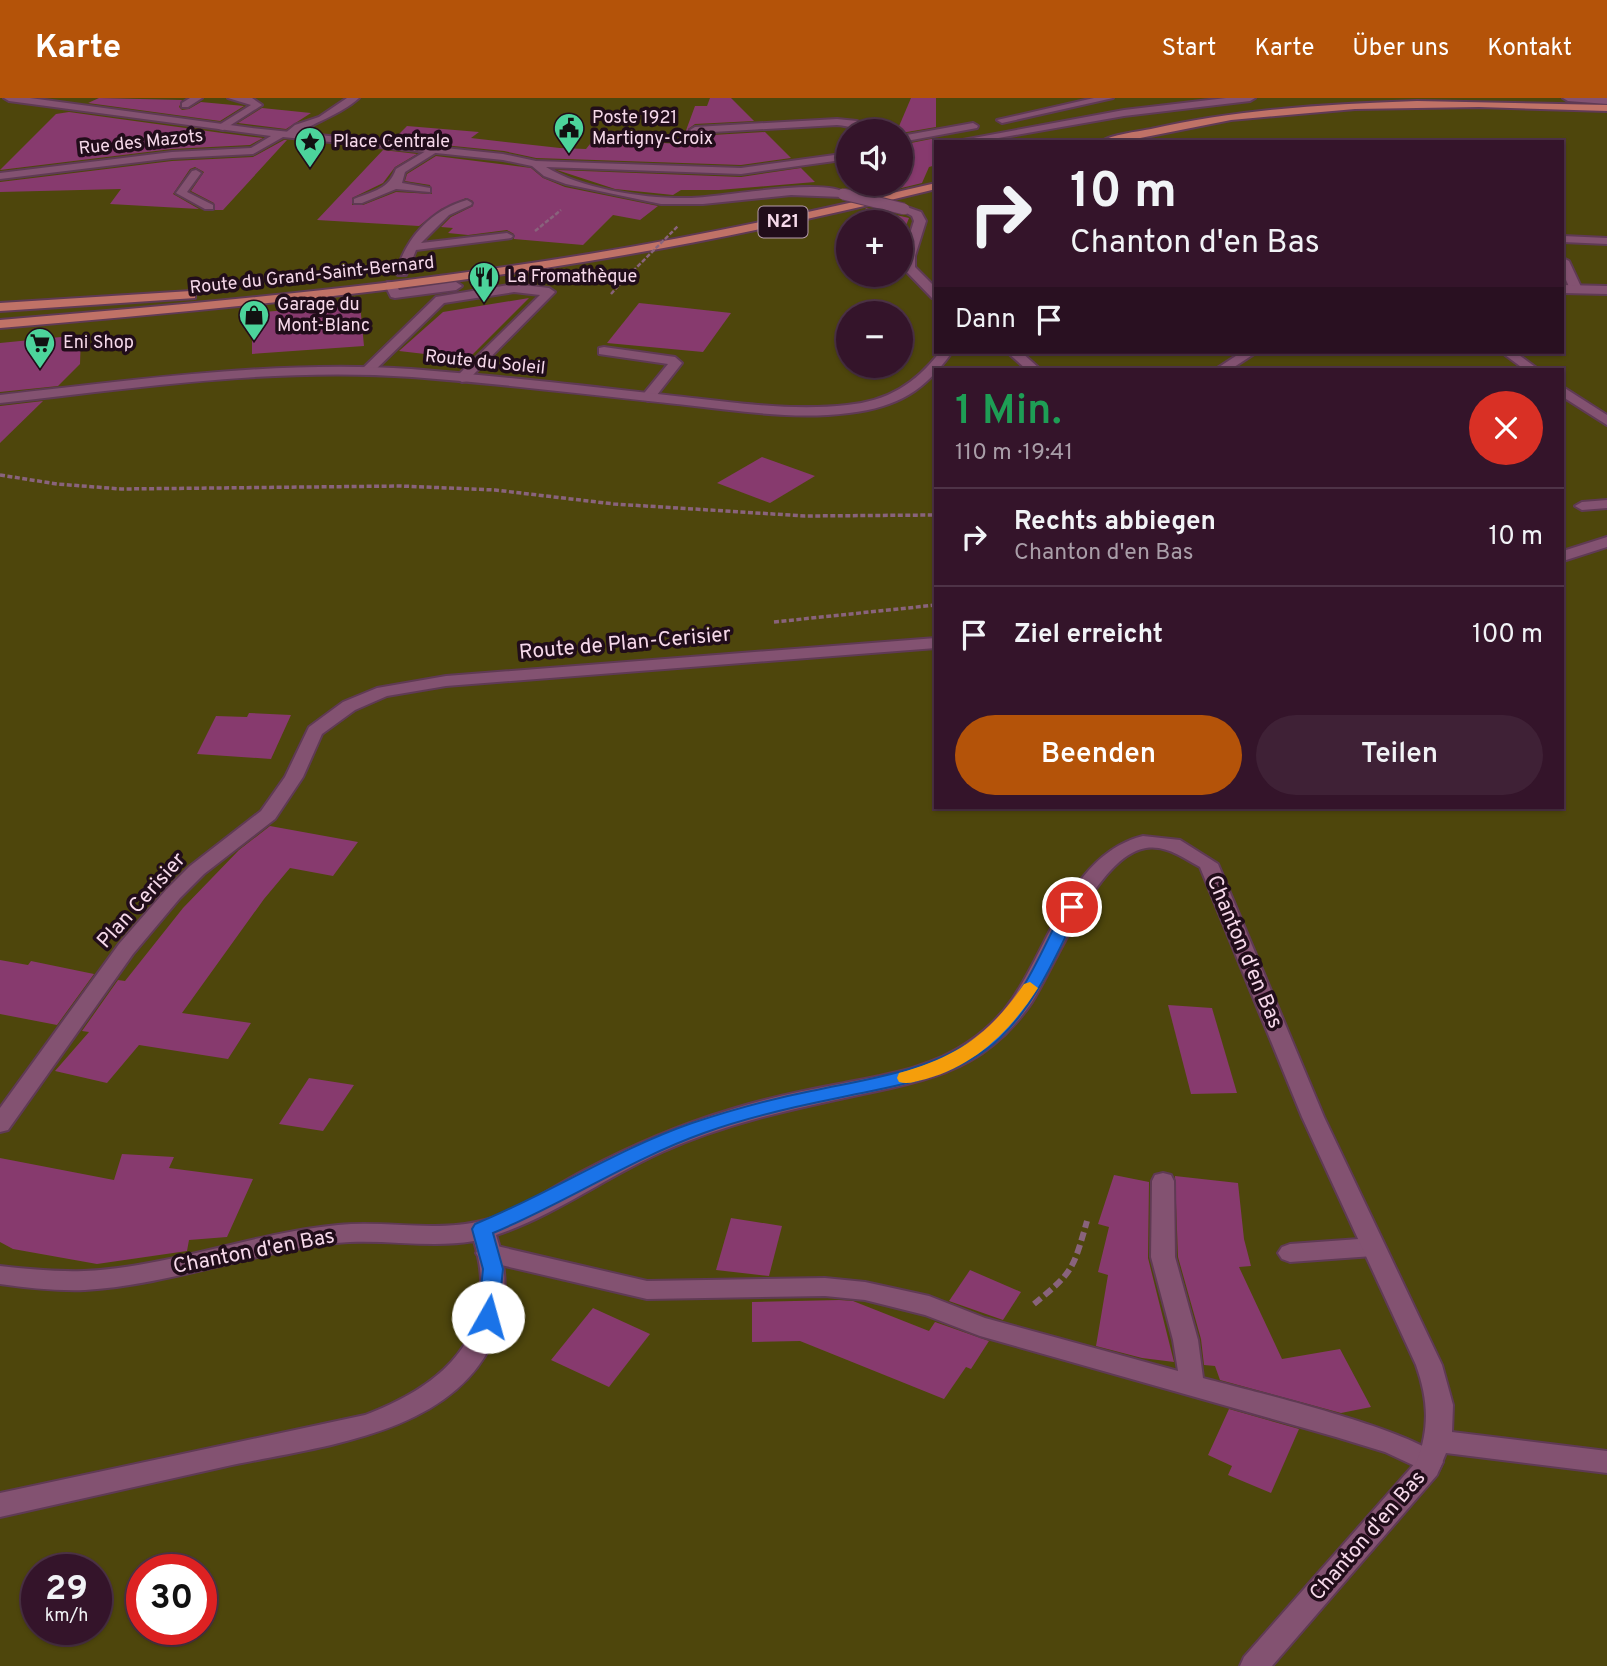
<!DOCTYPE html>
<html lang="de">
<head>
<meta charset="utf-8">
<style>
  :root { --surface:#34142a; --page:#3f2136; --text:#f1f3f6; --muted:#a99ea8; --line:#4e3347; --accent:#b45309 }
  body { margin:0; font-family:Overpass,sans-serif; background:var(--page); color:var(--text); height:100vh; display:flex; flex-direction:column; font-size:26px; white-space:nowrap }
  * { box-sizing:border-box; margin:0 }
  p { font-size:23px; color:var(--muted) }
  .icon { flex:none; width:38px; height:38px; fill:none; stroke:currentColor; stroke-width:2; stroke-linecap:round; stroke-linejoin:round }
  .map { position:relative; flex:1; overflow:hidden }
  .sheet { position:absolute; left:934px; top:270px; width:630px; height:441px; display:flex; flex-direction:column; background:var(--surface); border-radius:0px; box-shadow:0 2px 5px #0004,0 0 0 2px var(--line) }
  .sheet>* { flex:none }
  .banner { position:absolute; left:934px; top:42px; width:630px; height:214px; border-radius:0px; box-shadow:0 2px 5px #0004,0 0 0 2px var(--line); background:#34142a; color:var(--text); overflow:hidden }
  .buttons { position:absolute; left:836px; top:21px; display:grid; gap:14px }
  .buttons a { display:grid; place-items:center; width:77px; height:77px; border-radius:50%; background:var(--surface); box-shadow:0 2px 5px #0004,0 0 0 2px var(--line); font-size:35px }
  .speed { position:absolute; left:21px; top:1456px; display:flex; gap:14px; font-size:35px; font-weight:700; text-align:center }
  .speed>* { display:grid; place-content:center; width:91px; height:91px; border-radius:50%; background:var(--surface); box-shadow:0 2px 5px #0004,0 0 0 2px var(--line); line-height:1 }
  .speed small { font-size:18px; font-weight:400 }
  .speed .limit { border:10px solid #d22; background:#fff; color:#111 }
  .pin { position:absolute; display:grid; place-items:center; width:60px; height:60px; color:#fff; margin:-30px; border:4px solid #fff; border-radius:50%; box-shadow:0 2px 7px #0007 }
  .me { position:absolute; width:77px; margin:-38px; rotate:7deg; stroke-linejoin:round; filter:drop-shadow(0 0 5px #0008) }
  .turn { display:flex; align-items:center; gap:24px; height:147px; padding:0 21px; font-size:32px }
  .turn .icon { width:91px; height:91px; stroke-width:2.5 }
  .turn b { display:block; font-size:49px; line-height:60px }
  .then { display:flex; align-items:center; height:66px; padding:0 21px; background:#0003; gap:14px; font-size:26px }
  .round { display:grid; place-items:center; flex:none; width:74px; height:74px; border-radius:37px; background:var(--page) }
  .summary { display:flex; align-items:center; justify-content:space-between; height:119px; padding:0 21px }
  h1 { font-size:42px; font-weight:600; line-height:52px; color:#1e9e55 }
  .button { display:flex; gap:14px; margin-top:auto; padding:14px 21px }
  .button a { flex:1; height:80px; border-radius:42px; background:var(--accent); color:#fff; font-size:28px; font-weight:600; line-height:80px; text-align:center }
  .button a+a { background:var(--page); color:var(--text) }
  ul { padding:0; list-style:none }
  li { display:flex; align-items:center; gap:21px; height:98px; padding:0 21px; border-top:2px solid var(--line) }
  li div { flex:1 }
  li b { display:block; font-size:26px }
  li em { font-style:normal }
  header { display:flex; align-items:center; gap:42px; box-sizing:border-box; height:98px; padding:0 35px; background:var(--accent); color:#fff }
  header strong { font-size:33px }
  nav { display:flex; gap:38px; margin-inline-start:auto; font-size:24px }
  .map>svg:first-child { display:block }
</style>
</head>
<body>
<header>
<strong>Karte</strong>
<nav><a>Start</a><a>Karte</a><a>Über uns</a><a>Kontakt</a></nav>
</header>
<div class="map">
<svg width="1607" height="1568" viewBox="0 0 1607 1568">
  <rect width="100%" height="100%" fill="#461a38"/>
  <!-- green -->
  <path fill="#4e460c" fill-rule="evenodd" d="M 0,0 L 1607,0 L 1607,1568 L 0,1568 ZM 849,33 L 901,33 L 901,86 L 849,86 ZM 936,44 L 1563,44 L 1563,254 L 936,254 ZM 849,124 L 901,124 L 901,177 L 849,177 ZM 849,215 L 901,215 L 901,268 L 849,268 ZM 936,271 L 1563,271 L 1563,709 L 936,709 ZM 37,1472 L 96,1472 L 96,1531 L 37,1531 ZM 142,1472 L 201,1472 L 201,1531 L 142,1531 Z"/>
  <!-- building -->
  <g fill="#873a6e">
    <polygon points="99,0 182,2 179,9 182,12 189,11 201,4 244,8 220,23 88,5"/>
    <polygon points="710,0 731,0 754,23 695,26 688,31 689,34 695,38 765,34 791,60 741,67 536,60 504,53 393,42 407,28 479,34 471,40 560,50 586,51 594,41 681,46 695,8 707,8"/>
    <polygon points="911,0 936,0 936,29 901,35 897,33"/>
    <polygon points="262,10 311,15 286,31 238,25"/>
    <polygon points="69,14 222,35 263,40 250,47 172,51 0,72 56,16"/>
    <polygon points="936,40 936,67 929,69 922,85 877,96 871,94 874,86 901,86 901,47"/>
    <polygon points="284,42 287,42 223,112 215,112 214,105 191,93 204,74 195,69 190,71 173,96 199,111 110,106 121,91 0,94 0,84 172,63 253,59"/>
    <polygon points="383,52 417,56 395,69 383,85 352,100 352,107 363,107 396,94 432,96 430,87 405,83 407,76 436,58 531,70 543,80 565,89 658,108 640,122 613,117 583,147 514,141 514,136 507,132 468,137 448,135 453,130 441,129 451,119 473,108 473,103 466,100 441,111 419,128 317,122"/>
    <polygon points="801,70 815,84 719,92 681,92 673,97 615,91 557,72 741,79"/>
    <polygon points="866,110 909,120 901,140 901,124 858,124"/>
    <polygon points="529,200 468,261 399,253 443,214"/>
    <polygon points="639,205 686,210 731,215 703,254 607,245"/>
    <polygon points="360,206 364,248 252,256 252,215"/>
    <polygon points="81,237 80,266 58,288 0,294 0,245"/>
    <polygon points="43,303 0,345 0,308"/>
    <polygon points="762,359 815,378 770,405 717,385"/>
    <polygon points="249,615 291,617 271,661 197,656 216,618 247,619"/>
    <polygon points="270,728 358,744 333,778 290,770 264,801 182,915 251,925 228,961 139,947 107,985 55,973 89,934 82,933 118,882 125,883 183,810 239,752"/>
    <polygon points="0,862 28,867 31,863 94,876 57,927 0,916"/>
    <polygon points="1168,907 1212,910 1237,995 1191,996"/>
    <polygon points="309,980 354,987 323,1033 279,1026"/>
    <polygon points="122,1056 174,1059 169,1070 253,1081 227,1139 189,1142 187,1153 97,1166 13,1151 0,1144 0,1060 114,1082"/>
    <polygon points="1114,1077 1149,1084 1148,1160 1174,1264 1142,1260 1096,1248 1108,1177 1098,1174 1109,1129 1098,1126"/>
    <polygon points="1175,1078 1238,1085 1244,1141 1251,1168 1239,1169 1282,1261 1340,1251 1371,1309 1341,1315 1220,1282 1215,1268 1204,1267 1201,1241 1178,1159"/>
    <polygon points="731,1120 782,1128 769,1178 716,1172"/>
    <polygon points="970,1172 1021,1194 1003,1222 949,1203"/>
    <polygon points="839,1202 853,1203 929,1233 935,1224 989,1243 971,1271 966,1269 944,1301 800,1243 752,1244 752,1204"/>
    <polygon points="593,1210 650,1236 609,1289 551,1262"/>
    <polygon points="1229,1311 1299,1331 1271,1395 1228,1377 1232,1368 1208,1357"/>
  </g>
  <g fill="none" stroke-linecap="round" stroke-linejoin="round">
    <!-- service casing -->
    <g stroke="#5f3a54" stroke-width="4">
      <g id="service">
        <polygon points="190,0 202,0 188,9 182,9 182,5"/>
        <polygon points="228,0 252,0 262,7 223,32 219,31 219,27 251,7"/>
        <path d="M 347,0 L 359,0 C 339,18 313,24 292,39 L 283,37 L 295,27 L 319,19 Z"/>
        <path d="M 837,21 L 857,23 L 875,33 C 862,34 851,28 837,27 L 695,35 L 690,32 L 695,29 Z"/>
        <path d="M 431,50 L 440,52 L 405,74 L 402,85 L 430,90 L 430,94 L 396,91 L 362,105 L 354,105 L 354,101 C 374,93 389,91 396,71 Z"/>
        <polygon points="196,72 201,75 187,94 213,107 213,111 205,111 176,95 192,73"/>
        <path d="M 467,102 L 472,105 L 471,107 L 449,117 L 421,145 L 507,135 L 513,138 L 511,140 L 416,152 L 406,177 L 398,177 L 396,175 C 406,140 431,112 467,102 Z"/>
        <polygon points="1563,138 1607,140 1607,146 1563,144"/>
        <polygon points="1563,160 1569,163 1582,191 1580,194 1570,191 1563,175"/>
        <polygon points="387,184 395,184 399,192 456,184 462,188 456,192 395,200 391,199 385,187"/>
        <polygon points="514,186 549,190 555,194 467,283 462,284 455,280 540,197 514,194 444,205 371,276 361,276 360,273 436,199"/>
        <polygon points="604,249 675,259 682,265 653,302 648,303 641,299 668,266 599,256 599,250"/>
        <polygon points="1607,402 1607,410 1582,412 1575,408 1582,404"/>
        <path d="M 1163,1075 L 1171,1077 L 1174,1083 L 1175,1159 L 1198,1242 L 1203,1280 C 1243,1291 1429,1335 1443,1364 L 1439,1372 L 1430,1375 L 1385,1354 L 1336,1339 L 980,1238 L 925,1217 L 865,1202 L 825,1198 L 647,1201 L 488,1164 L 480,1161 L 476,1155 L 480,1149 L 488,1146 L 647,1183 L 825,1180 L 865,1184 L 929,1198 L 985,1220 L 1178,1273 L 1173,1242 L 1151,1159 L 1152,1083 L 1155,1077 Z"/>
        <polygon points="1373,1140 1381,1143 1385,1149 1381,1155 1373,1158 1290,1164 1282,1161 1278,1155 1282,1149 1290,1146"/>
      </g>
    </g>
    <!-- minor casing -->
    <g stroke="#5f3a54" stroke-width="4">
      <g id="minor">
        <path d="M 4,0 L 30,0 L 252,30 L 503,56 L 536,63 L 741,70 L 849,55 L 849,61 L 741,76 L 546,69 C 581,91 646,101 688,100 C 723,100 823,78 848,96 L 843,99 L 791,97 L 703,106 L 661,106 L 566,86 L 544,78 L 532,68 L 503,62 L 283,39 L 253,56 L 172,60 L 0,81 L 0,75 L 172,54 L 251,50 L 271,38 L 9,3 Z"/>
        <polygon points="1094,0 1113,0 1002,25 997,22"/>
        <polygon points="1226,0 1255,0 1250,3 1124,18 976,44 952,44 1124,12"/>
        <polygon points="1563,0 1607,0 1607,6 1568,3"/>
        <polygon points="973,25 978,28 977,30 901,44 901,38"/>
        <polygon points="904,108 921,114 926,123 915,158 915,169 936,190 936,201 932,200 903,170 903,158 914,123 912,118 899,111"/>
        <polygon points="1563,187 1607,188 1607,196 1563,195"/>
        <path d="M 940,254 L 952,254 C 925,292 899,309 849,315 C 794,322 740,313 686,307 C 594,297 503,286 412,279 C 274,269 136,290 0,305 L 0,297 C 136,282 274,262 411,271 C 502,278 593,289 684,299 C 738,305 793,313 847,307 C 888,303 915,286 940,254 Z"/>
        <polygon points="1007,254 1021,254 1040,271 1026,271"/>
        <polygon points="1242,254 1257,254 1231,271 1216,271"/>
        <polygon points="1501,254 1515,254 1538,271 1524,271"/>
        <polygon points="1563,289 1607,317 1607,327 1563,299"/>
        <polygon points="1607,439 1607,449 1563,463 1563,453"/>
        <polygon points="936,540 936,550 446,588 387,598 355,612 322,636 303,679 275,721 204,776 180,800 133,856 8,1032 0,1034 0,1010 119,846 166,792 190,768 261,713 285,679 309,629 343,604 377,590 446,578"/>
        <path d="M 1143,738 L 1180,742 L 1218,766 L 1324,1019 L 1442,1267 L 1453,1307 L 1452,1334 L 1607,1353 L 1607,1375 L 1446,1355 L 1437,1377 L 1272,1568 L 1240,1568 L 1244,1559 L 1417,1363 C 1430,1329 1428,1301 1416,1267 L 1302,1019 L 1200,769 C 1183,760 1167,747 1146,750 C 1097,758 1057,865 1032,904 C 1021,920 1008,935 993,947 C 964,971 928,982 891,990 C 813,1007 735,1021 662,1054 C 606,1079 554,1118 496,1137 C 508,1173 508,1210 492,1245 C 448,1339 313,1349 223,1369 C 149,1386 74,1402 0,1419 L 0,1395 L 365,1317 C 445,1287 502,1235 474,1143 C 428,1151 382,1140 336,1145 C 251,1154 170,1187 85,1192 C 56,1193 28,1190 0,1186 L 0,1168 C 28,1171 55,1174 84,1173 C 170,1169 252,1135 338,1127 C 387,1122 437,1135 485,1122 C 520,1113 552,1089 583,1073 C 629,1049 676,1028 726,1013 C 763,1001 801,993 839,986 C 883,977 929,971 967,945 C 985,933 1001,918 1013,900 C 1050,846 1071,756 1143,738 Z"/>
      </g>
    </g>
    <!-- primary casing -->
    <g stroke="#5f3a54" stroke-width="4">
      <g id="primary">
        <path d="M 1417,3 L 1607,7 L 1607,13 L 1479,9 L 1355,11 L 1231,22 L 1120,44 L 1100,44 C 1113,36 1136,34 1151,31 C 1239,11 1328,6 1417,3 Z"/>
        <path d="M 936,85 L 936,91 C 821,119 706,144 589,163 C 394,195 197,213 0,230 L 0,222 C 197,206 394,188 589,156 C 706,137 821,112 936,85 Z"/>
        <polygon points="191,193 195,194 195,200 0,213 0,205"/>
      </g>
    </g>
    <!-- path-far2 -->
    <g stroke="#89637c" stroke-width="2.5" stroke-dasharray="4.5 2" stroke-linecap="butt">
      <polyline points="535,133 561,112"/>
      <polyline points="611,196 619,187"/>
    </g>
    <!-- path-far1 -->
    <g stroke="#89637c" stroke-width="3.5" stroke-dasharray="5 2.5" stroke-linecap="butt">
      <polyline points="0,377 57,386 121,391 401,388 495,392 614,406 805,418 936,417"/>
      <polyline points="774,524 936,507"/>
    </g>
    <!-- path -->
    <path stroke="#89637c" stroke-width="6" stroke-dasharray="9 4.5" stroke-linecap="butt" d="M 1034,1206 C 1073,1174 1073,1172 1087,1123"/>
    <!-- service -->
    <use href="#service" fill="#835271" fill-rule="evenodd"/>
    <!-- minor -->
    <use href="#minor" fill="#835271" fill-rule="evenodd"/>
    <!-- primary -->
    <use href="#primary" fill="#c07267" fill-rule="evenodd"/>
    <!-- minor-bridge casing -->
    <g stroke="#5f3a54" stroke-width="13" stroke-linecap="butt">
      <polyline id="minor-bridge" points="843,96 904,111"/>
    </g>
    <!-- path-bridge -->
    <polyline stroke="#89637c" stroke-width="2.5" stroke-dasharray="4.5 2" stroke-linecap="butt" points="619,187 678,128"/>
    <!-- minor-bridge -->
    <use href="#minor-bridge" stroke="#835271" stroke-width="11"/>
  </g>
  <!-- route -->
  <path fill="#1a73e8" stroke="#114b97" stroke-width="2" d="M 1072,804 L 1080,809 C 1058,853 1037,905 1000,940 C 957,981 893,988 838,1000 C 793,1009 748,1019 704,1035 C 631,1061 565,1105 493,1135 L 503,1171 L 498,1219 L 495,1225 L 488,1227 L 481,1225 L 478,1219 L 483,1171 L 472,1131 L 475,1126 C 549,1096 617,1051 692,1025 C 731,1012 771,1001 811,993 C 871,980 935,973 985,934 C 1021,907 1044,848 1064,809 Z"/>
  <!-- slow -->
  <path fill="#f59e0b" d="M 1030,884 L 1038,890 C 1011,932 976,967 926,981 C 917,983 908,987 899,984 L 897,980 L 899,975 C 957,959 990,936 1024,886 Z"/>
  <!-- icons -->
  <defs>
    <g id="civic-pin" transform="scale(1.575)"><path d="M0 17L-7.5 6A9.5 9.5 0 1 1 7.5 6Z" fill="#4cd49b" stroke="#210d1a"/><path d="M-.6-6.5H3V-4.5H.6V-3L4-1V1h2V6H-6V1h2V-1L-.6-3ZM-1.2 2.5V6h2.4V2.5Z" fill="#111"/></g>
    <g id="sight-pin" transform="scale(1.575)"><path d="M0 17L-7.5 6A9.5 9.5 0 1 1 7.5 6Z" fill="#4cd49b" stroke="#210d1a"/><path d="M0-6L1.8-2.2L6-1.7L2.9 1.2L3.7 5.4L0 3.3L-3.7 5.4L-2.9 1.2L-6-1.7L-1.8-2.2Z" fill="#111"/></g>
    <g id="restaurant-pin" transform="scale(1.575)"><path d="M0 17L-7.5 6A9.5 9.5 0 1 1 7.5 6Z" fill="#4cd49b" stroke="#210d1a"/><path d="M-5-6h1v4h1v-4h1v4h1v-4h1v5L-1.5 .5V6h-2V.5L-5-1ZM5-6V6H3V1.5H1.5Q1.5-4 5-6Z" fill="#111"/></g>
    <g id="shop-pin" transform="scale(1.575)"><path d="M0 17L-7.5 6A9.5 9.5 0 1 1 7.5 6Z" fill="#4cd49b" stroke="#210d1a"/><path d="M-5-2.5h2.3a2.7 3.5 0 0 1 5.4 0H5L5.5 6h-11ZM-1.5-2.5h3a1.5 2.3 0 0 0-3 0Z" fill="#111"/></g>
    <g id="supermarket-pin" transform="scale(1.575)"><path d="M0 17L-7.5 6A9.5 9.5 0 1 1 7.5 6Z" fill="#4cd49b" stroke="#210d1a"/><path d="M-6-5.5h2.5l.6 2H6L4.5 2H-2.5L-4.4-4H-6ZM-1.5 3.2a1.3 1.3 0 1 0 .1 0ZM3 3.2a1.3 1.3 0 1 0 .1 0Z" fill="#111"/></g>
  </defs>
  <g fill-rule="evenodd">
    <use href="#civic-pin" x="569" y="30"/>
    <use href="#sight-pin" x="310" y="44"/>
    <use href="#restaurant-pin" x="484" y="179"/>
    <use href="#shop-pin" x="254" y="217"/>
    <use href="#supermarket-pin" x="40" y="245"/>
  </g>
  <g text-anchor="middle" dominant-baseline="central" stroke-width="7" stroke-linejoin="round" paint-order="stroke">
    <!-- far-poi labels -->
    <g font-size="18" fill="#f6d9ea" stroke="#210d1a" text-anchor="start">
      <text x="592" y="20">Poste 1921<tspan x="592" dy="21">Martigny-Croix</tspan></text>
      <text x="333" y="44">Place Centrale</text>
      <text x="507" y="179">La Fromathèque</text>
      <text x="277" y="207">Garage du<tspan x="277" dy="21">Mont-Blanc</tspan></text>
      <text x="63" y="245">Eni Shop</text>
    </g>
    <!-- far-street labels -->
    <g font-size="18" fill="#f6d9ea" stroke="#210d1a">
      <text transform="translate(141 45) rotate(-6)">Rue des Mazots</text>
      <text transform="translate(312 178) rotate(-6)">Route du Grand-Saint-Bernard</text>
      <text transform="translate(485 265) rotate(6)">Route du Soleil</text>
    </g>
    <!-- shield labels -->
    <rect fill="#210d1a" stroke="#b69cac" stroke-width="2" x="758.5" y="108.5" width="49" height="31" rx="5"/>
    <g font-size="19" font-weight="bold" fill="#f6d9ea">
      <text x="783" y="124">N21</text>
    </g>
    <!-- street labels -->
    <g font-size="21" fill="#f6d9ea" stroke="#210d1a">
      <text transform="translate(625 546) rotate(-5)">Route de Plan-Cerisier</text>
      <text transform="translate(142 803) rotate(-48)">Plan Cerisier</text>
      <text transform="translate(1244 854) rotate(67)">Chanton d'en Bas</text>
      <text transform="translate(254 1154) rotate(-11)">Chanton d'en Bas</text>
      <text transform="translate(1368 1438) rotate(-49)">Chanton d'en Bas</text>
    </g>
  </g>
</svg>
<div class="buttons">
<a><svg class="icon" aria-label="sound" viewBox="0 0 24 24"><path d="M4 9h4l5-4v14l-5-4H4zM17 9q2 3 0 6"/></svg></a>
<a>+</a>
<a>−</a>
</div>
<div class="speed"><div>29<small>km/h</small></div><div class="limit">30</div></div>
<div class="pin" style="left:1072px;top:809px;background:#d93025"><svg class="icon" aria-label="arrive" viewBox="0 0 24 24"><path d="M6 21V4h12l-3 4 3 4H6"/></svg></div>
<svg class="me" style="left:488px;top:1219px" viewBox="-20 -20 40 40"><circle r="19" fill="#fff"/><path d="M0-13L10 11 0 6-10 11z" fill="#1a73e8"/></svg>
<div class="banner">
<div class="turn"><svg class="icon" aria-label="right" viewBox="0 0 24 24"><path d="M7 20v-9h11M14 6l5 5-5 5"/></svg><div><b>10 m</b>Chanton d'en Bas</div></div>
<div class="then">Dann<svg class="icon" aria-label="arrive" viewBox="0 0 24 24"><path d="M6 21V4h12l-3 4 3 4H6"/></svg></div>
</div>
<section class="sheet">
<div class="summary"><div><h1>1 Min.</h1><p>110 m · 19:41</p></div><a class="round" style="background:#d93025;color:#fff"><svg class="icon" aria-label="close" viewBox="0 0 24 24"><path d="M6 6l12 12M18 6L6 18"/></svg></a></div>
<ul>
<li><svg class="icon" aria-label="right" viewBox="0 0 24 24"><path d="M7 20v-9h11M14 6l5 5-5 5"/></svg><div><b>Rechts abbiegen</b><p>Chanton d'en Bas</p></div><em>10 m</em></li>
<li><svg class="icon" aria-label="arrive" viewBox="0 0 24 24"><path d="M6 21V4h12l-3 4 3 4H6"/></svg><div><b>Ziel erreicht</b></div><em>100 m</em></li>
</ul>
<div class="button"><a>Beenden</a><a>Teilen</a></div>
</section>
</div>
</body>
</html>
